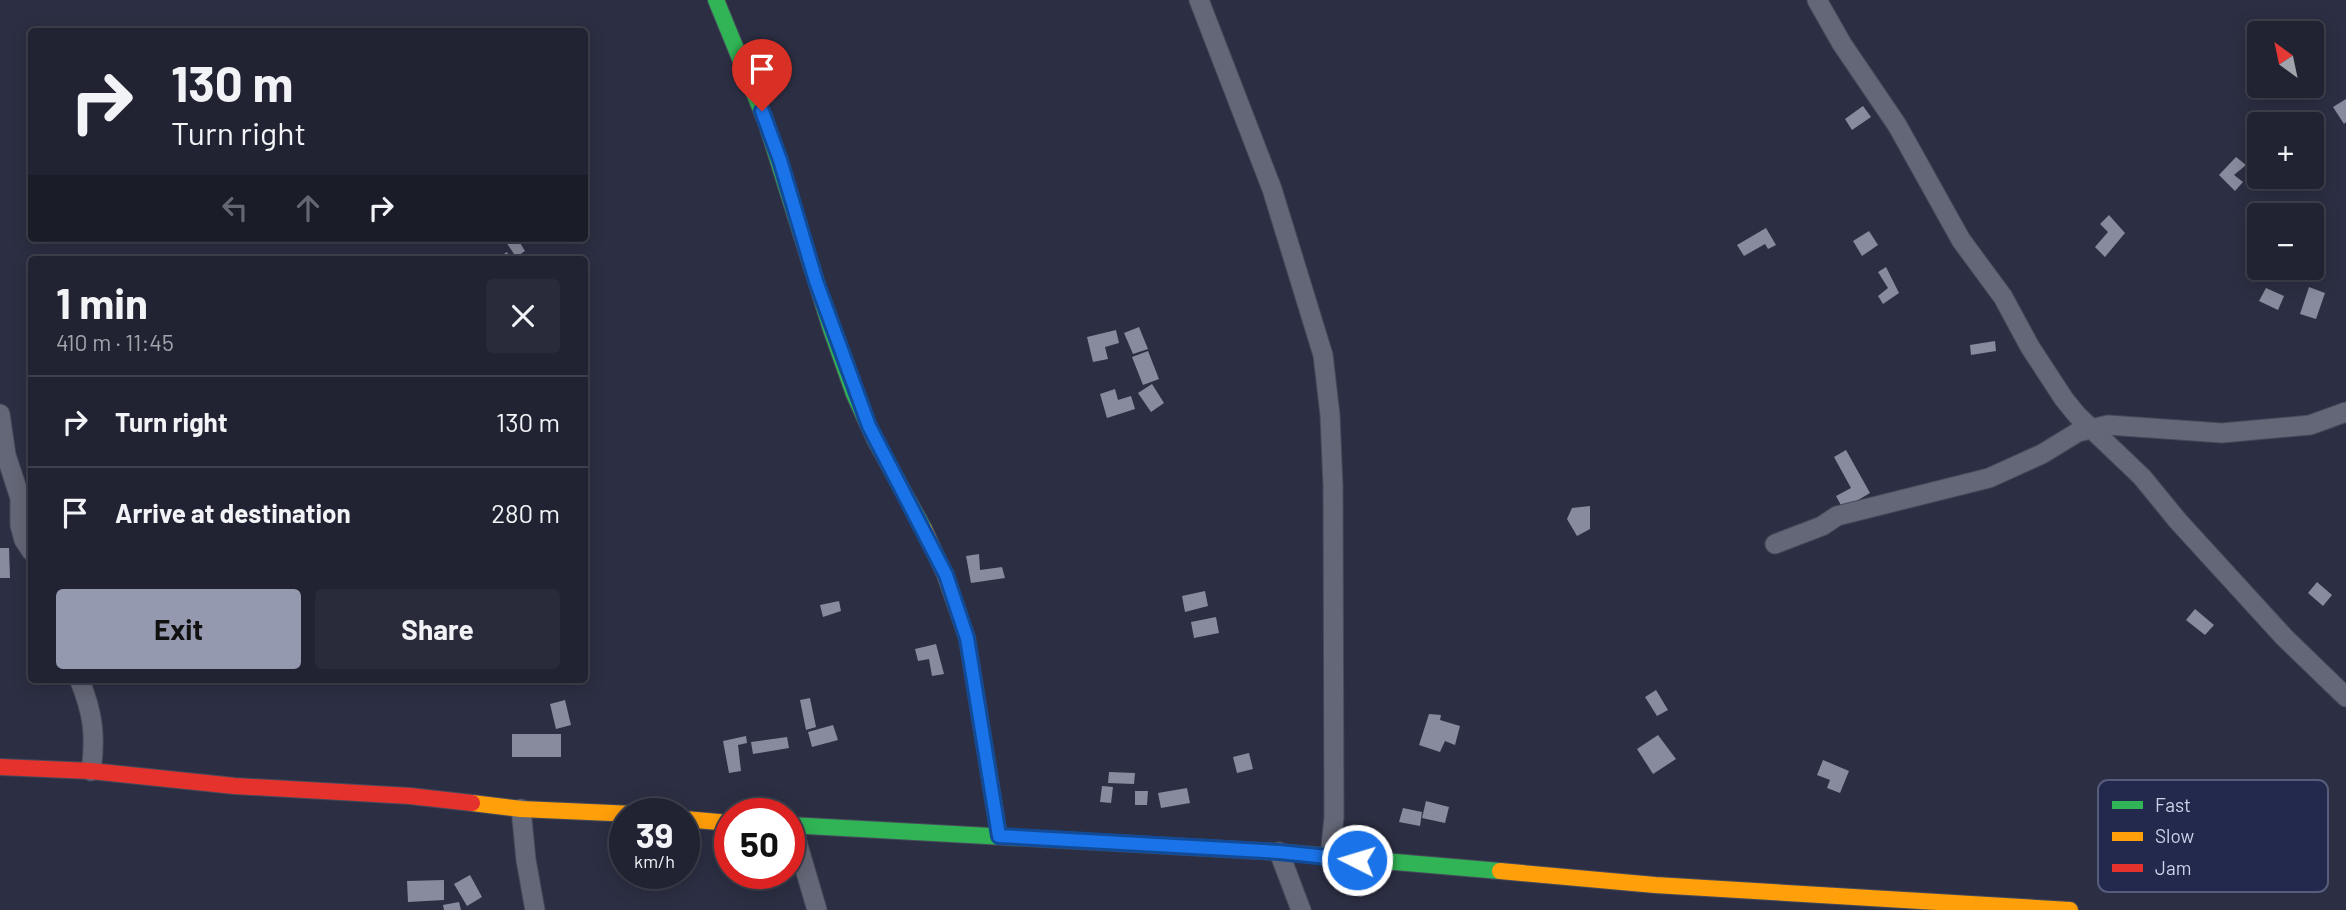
<!DOCTYPE html>
<html lang="en">
<head>
<meta charset="utf-8">
<style>
  :root { --surface:#212332; --page:#292b3a; --text:#f1f3f6; --muted:#a2a4ac; --line:#3e404d; --accent:#9499af }
  body { margin:0; font-family:Barlow,sans-serif; background:var(--page); color:var(--text); height:100vh; display:flex; flex-direction:column; font-size:26px; white-space:nowrap }
  * { box-sizing:border-box; margin:0 }
  p { font-size:23px; color:var(--muted) }
  .icon { flex:none; width:38px; height:38px; fill:none; stroke:currentColor; stroke-width:2; stroke-linecap:round; stroke-linejoin:round }
  .map { position:relative; flex:1; overflow:hidden }
  .drawer { position:absolute; left:28px; top:256px; width:560px; height:427px; display:flex; flex-direction:column; background:var(--surface); border-radius:7px; box-shadow:0 4px 18px #0003,0 0 0 2px var(--line) }
  .drawer>* { flex:none }
  .top-card { position:absolute; left:28px; top:28px; width:560px; height:214px; border-radius:7px; box-shadow:0 4px 18px #0003,0 0 0 2px var(--line); background:#212332; color:var(--text); overflow:hidden }
  .needle { width:46px; rotate:327deg }
  .controls { position:absolute; left:2247px; top:21px; display:grid; gap:14px }
  .controls a { display:grid; place-items:center; width:77px; height:77px; border-radius:7px; background:var(--surface); box-shadow:0 4px 18px #0003,0 0 0 2px var(--line); font-size:35px }
  .speed { position:absolute; left:609px; top:798px; display:flex; gap:14px; font-size:35px; font-weight:700; text-align:center }
  .speed>* { display:grid; place-content:center; width:91px; height:91px; border-radius:50%; background:var(--surface); box-shadow:0 4px 18px #0003,0 0 0 2px var(--line); line-height:1 }
  .speed small { font-size:18px; font-weight:400 }
  .speed .limit { border:10px solid #d22; background:#fff; color:#111 }
  .pin { position:absolute; display:grid; place-items:center; width:60px; height:60px; color:#fff; margin:-72px -30px; border-radius:50% 50% 50% 0; rotate:-45deg; box-shadow:0 0 7px #0007 }
  .pin .icon { rotate:45deg }
  .me { position:absolute; width:77px; margin:-38px; rotate:275deg; stroke-linejoin:round; filter:drop-shadow(0 0 5px #0008) }
  .turn { display:flex; align-items:center; gap:24px; height:147px; padding:0 28px; font-size:32px }
  .turn .icon { width:91px; height:91px; stroke-width:2.5 }
  .turn b { display:block; font-size:49px; line-height:60px }
  .lanes { display:flex; align-items:center; height:66px; padding:0 28px; background:#0003; justify-content:center; gap:35px; direction:ltr }
  .lanes .off { opacity:.35 }
  .round { display:grid; place-items:center; flex:none; width:74px; height:74px; border-radius:7px; background:var(--page) }
  .summary { display:flex; align-items:center; justify-content:space-between; height:119px; padding:0 28px }
  h1 { font-size:42px; font-weight:700; line-height:52px }
  .action { display:flex; gap:14px; margin-top:auto; padding:14px 28px }
  .action a { flex:1; height:80px; border-radius:7px; background:var(--accent); color:#111; font-size:28px; font-weight:700; line-height:80px; text-align:center }
  .action a+a { background:var(--page); color:var(--text) }
  ul { padding:0; list-style:none }
  li { display:flex; align-items:center; gap:21px; height:91px; padding:0 28px; border-top:2px solid var(--line) }
  li div { flex:1 }
  li b { display:block; font-size:26px }
  li em { font-style:normal }
  .map>svg:first-child { display:block }
</style>
</head>
<body>
<div class="map">
<svg width="2346" height="910" viewBox="0 0 2346 910">
  <rect width="100%" height="100%" fill="#2c2f43"/>
  <!-- building -->
  <g fill="#888b9d">
    <polygon points="2346,99 2346,122 2344,124 2333,107"/>
    <polygon points="1863,106 1871,117 1852,130 1845,119"/>
    <polygon points="2236,157 2246,165 2234,175 2243,182 2235,191 2219,175"/>
    <polygon points="2109,215 2125,233 2105,257 2095,247 2108,232 2100,224"/>
    <polygon points="1766,228 1776,245 1768,249 1765,244 1744,256 1737,245"/>
    <polygon points="1869,231 1878,245 1862,256 1853,241"/>
    <polygon points="506,238 517,238 525,251 516,257 504,239"/>
    <polygon points="507,252 511,259 496,259"/>
    <polygon points="1886,267 1899,293 1883,304 1878,296 1888,288 1878,272"/>
    <polygon points="2274,268 2294,268 2291,278 2273,272"/>
    <polygon points="2309,287 2325,293 2316,319 2300,314"/>
    <polygon points="2266,288 2284,296 2278,310 2259,301"/>
    <polygon points="1139,327 1148,349 1133,354 1124,333"/>
    <polygon points="1116,330 1119,343 1105,347 1108,359 1093,362 1087,337"/>
    <polygon points="1995,341 1996,351 1971,355 1970,345"/>
    <polygon points="1148,351 1159,379 1143,385 1132,357"/>
    <polygon points="1152,384 1164,403 1151,412 1138,393"/>
    <polygon points="1115,389 1118,400 1131,396 1135,409 1107,418 1100,394"/>
    <polygon points="1846,450 1870,493 1843,509 1836,496 1851,488 1834,457"/>
    <polygon points="1590,506 1590,529 1577,536 1567,519 1572,508"/>
    <polygon points="0,548 9,548 10,578 0,578"/>
    <polygon points="979,554 980,570 1002,567 1005,578 971,583 966,556"/>
    <polygon points="2317,582 2332,595 2323,606 2308,593"/>
    <polygon points="1205,591 1208,606 1185,612 1182,596"/>
    <polygon points="839,601 841,611 823,617 820,605"/>
    <polygon points="2195,609 2214,625 2205,635 2186,620"/>
    <polygon points="1216,617 1219,633 1194,638 1191,622"/>
    <polygon points="936,644 944,674 932,676 929,659 918,661 915,649"/>
    <polygon points="1656,690 1668,710 1657,716 1645,697"/>
    <polygon points="810,698 816,727 806,730 800,700"/>
    <polygon points="565,700 571,725 556,729 550,704"/>
    <polygon points="1429,714 1441,715 1440,720 1460,726 1455,745 1445,741 1440,752 1419,745"/>
    <polygon points="833,725 838,740 812,747 808,732"/>
    <rect x="512" y="734" width="49" height="23"/>
    <polygon points="1658,735 1676,759 1653,774 1637,749"/>
    <polygon points="746,736 747,743 738,745 741,771 729,773 723,741"/>
    <polygon points="787,737 789,748 753,754 751,742"/>
    <polygon points="1249,753 1253,769 1237,773 1233,757"/>
    <polygon points="1823,760 1849,771 1840,793 1827,788 1830,780 1817,775"/>
    <polygon points="1109,772 1135,773 1134,784 1108,783"/>
    <polygon points="1102,786 1113,787 1111,803 1100,802"/>
    <polygon points="1187,788 1190,803 1161,808 1158,793"/>
    <polygon points="1135,791 1148,791 1147,805 1135,805"/>
    <polygon points="1426,801 1449,807 1445,823 1422,818"/>
    <polygon points="1403,808 1422,812 1420,826 1399,822"/>
    <polygon points="470,875 482,897 467,906 454,884"/>
    <polygon points="444,880 444,900 408,902 407,881"/>
    <polygon points="459,902 461,910 444,910 443,905"/>
  </g>
  <g fill="none" stroke-linecap="round" stroke-linejoin="round">
    <!-- street casing -->
    <g stroke="#474a5a" stroke-width="21">
      <g id="street">
        <polyline points="1199,0 1272,189 1323,355 1330,415 1333,486 1334,817 1330,857"/>
        <polyline points="1817,0 1842,44 1897,125 1961,240 2003,297 2030,347 2064,399 2077,415 2142,477 2178,521 2284,637 2346,697"/>
        <polyline points="0,414 6,455 20,498 20,525 24,540 32,552"/>
        <polyline points="1775,544 1822,526 1837,516 1989,478 2042,454 2078,432 2108,425 2222,433 2310,425 2346,412"/>
        <path d="M 79,679 C 93,712 96,736 91,771"/>
        <polyline points="521,809 526,860 535,910"/>
        <polyline points="792,825 817,910"/>
        <polyline points="1279,852 1301,910"/>
      </g>
    </g>
    <!-- fast casing -->
    <g stroke="#474a5a" stroke-width="18">
      <g id="fast">
        <polyline points="716,0 766,122 831,329 854,394 875,440 924,529"/>
        <polyline points="789,825 1279,852 1500,871"/>
      </g>
    </g>
    <!-- slow casing -->
    <g stroke="#474a5a" stroke-width="18">
      <g id="slow">
        <polyline points="924,529 945,575 967,638 999,836"/>
        <polyline points="472,803 521,809 634,814"/>
        <polyline points="684,819 730,823"/>
        <polyline points="1500,871 1655,885 2070,910"/>
      </g>
    </g>
    <!-- jam casing -->
    <g stroke="#474a5a" stroke-width="18">
      <polyline id="jam" points="0,767 91,771 235,786 410,796 472,803"/>
    </g>
    <!-- street -->
    <use href="#street" stroke="#646777" stroke-width="19"/>
    <!-- fast -->
    <use href="#fast" stroke="#30b455" stroke-width="16"/>
    <!-- slow -->
    <use href="#slow" stroke="#ff9f0a" stroke-width="16"/>
    <!-- jam -->
    <use href="#jam" stroke="#e5322d" stroke-width="16"/>
  </g>
  <g fill="none" stroke-linecap="round" stroke-linejoin="round">
    <!-- route casing -->
    <g stroke="#114b97" stroke-width="18">
      <polyline id="route" points="762,111 780,160 816,281 869,426 946,575 967,638 999,836 1279,852 1357,860"/>
    </g>
    <!-- route -->
    <use href="#route" stroke="#1a73e8" stroke-width="12"/>
  </g>
  <!-- legend -->
  <rect x="2098" y="780" width="230" height="112" rx="10" fill="#23294c" stroke="#565c7b" stroke-width="2"/>
  <rect x="2112" y="801" width="31" height="8" fill="#30b455"/>
  <rect x="2112" y="832" width="31" height="9" fill="#ff9f0a"/>
  <rect x="2112" y="864" width="31" height="8" fill="#e5322d"/>
  <g font-size="19" fill="#ccd2e9">
    <text x="2155" y="812">Fast</text>
    <text x="2155" y="843">Slow</text>
    <text x="2155" y="875">Jam</text>
  </g>
</svg>
<div class="controls">
<a><svg class="needle" viewBox="-14 -14 28 28"><path d="M0-13l5 13h-10z" fill="#e53935"/><path d="M0 13l5-13h-10z" fill="#a2a4ac"/></svg></a>
<a>+</a>
<a>−</a>
</div>
<div class="speed"><div>39<small>km/h</small></div><div class="limit">50</div></div>
<div class="pin" style="left:762px;top:111px;background:#d93025"><svg class="icon" aria-label="arrive" viewBox="0 0 24 24"><path d="M6 21V4h12l-3 4 3 4H6"/></svg></div>
<svg class="me" style="left:1357px;top:860px" viewBox="-20 -20 40 40"><circle r="17" fill="#1a73e8" stroke="#fff" stroke-width="3"/><path d="M0-11L8 9 0 5-8 9z" fill="#fff"/></svg>
<div class="top-card">
<div class="turn"><svg class="icon" aria-label="right" viewBox="0 0 24 24"><path d="M7 20v-9h11M14 6l5 5-5 5"/></svg><div><b>130 m</b>Turn right</div></div>
<div class="lanes"><svg class="icon off" aria-label="left" viewBox="0 0 24 24"><path d="M17 20v-9H6M10 6l-5 5 5 5"/></svg><svg class="icon off" aria-label="ahead" viewBox="0 0 24 24"><path d="M12 20V5M6 11l6-6 6 6"/></svg><svg class="icon" aria-label="right" viewBox="0 0 24 24"><path d="M7 20v-9h11M14 6l5 5-5 5"/></svg></div>
</div>
<section class="drawer">
<div class="summary"><div><h1>1 min</h1><p>410 m · 11:45</p></div><a class="round"><svg class="icon" aria-label="close" viewBox="0 0 24 24"><path d="M6 6l12 12M18 6L6 18"/></svg></a></div>
<ul>
<li><svg class="icon" aria-label="right" viewBox="0 0 24 24"><path d="M7 20v-9h11M14 6l5 5-5 5"/></svg><div><b>Turn right</b></div><em>130 m</em></li>
<li><svg class="icon" aria-label="arrive" viewBox="0 0 24 24"><path d="M6 21V4h12l-3 4 3 4H6"/></svg><div><b>Arrive at destination</b></div><em>280 m</em></li>
</ul>
<div class="action"><a>Exit</a><a>Share</a></div>
</section>
</div>
</body>
</html>
